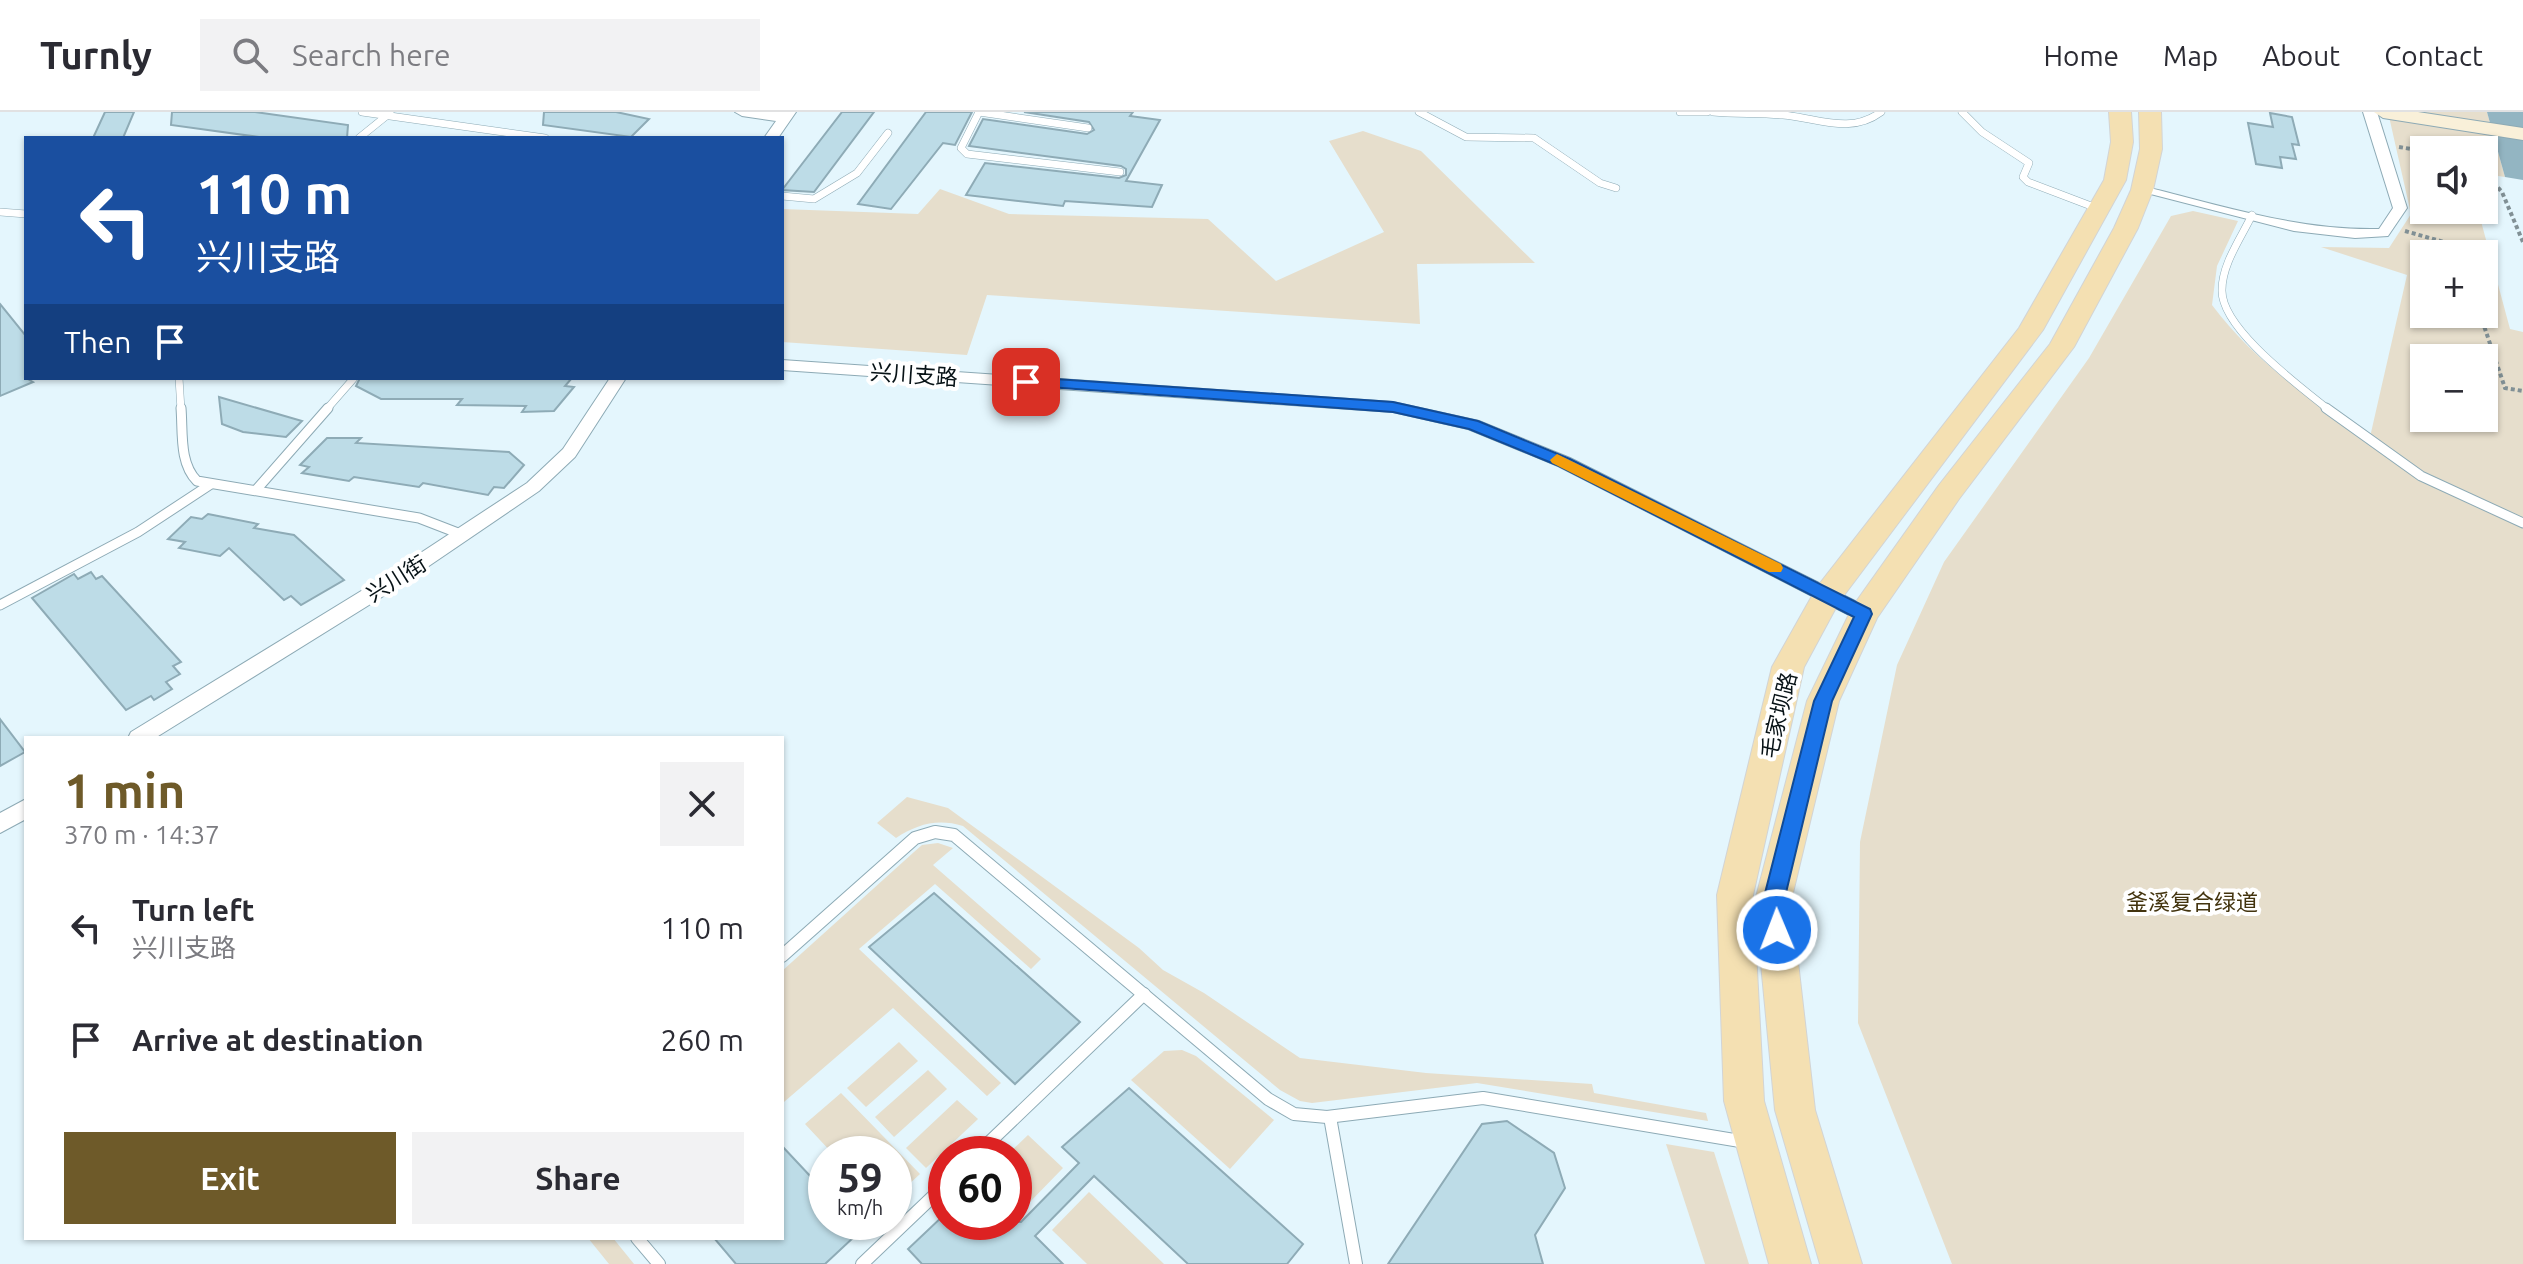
<!DOCTYPE html>
<html lang="en">
<head>
<meta charset="utf-8">
<style>
  :root { --surface:#fff; --page:#f2f2f3; --text:#2b2b33; --muted:#7c7c81; --line:#e1e1e2; --accent:#6e5a29 }
  body { margin:0; font-family:Ubuntu,"Noto Sans SC",sans-serif; background:var(--page); color:var(--text); height:100vh; display:flex; flex-direction:column; font-size:30px; white-space:nowrap }
  * { box-sizing:border-box; margin:0 }
  p { font-size:26px; color:var(--muted) }
  .icon { flex:none; width:44px; height:44px; fill:none; stroke:currentColor; stroke-width:2; stroke-linecap:round; stroke-linejoin:round }
  .map { position:relative; flex:1; overflow:hidden }
  .side { position:absolute; left:24px; top:624px; width:760px; height:504px; display:flex; flex-direction:column; background:var(--surface); border-radius:0px; box-shadow:0 2px 6px #0004 }
  .side>* { flex:none }
  .hud { position:absolute; left:24px; top:24px; width:760px; height:244px; border-radius:0px; box-shadow:0 2px 6px #0004; background:#1a4fa0; color:#fff; overflow:hidden }
  .fabs { position:absolute; left:2410px; top:24px; display:grid; gap:16px }
  .fabs a { display:grid; place-items:center; width:88px; height:88px; border-radius:0px; background:var(--surface); box-shadow:0 2px 6px #0004; font-size:40px }
  .speed { position:absolute; left:808px; top:1024px; display:flex; gap:16px; font-size:40px; font-weight:700; text-align:center }
  .speed>* { display:grid; place-content:center; width:104px; height:104px; border-radius:50%; background:var(--surface); box-shadow:0 2px 6px #0004; line-height:1 }
  .speed small { font-size:20px; font-weight:400 }
  .speed .limit { border:12px solid #d22; background:#fff; color:#111 }
  .pin { position:absolute; display:grid; place-items:center; width:68px; height:68px; color:#fff; margin:-34px; border-radius:16px; box-shadow:0 4px 12px #0006 }
  .me { position:absolute; width:88px; margin:-44px; rotate:359deg; stroke-linejoin:round; filter:drop-shadow(0 0 6px #0008) }
  .turn { display:flex; align-items:center; gap:28px; height:168px; padding:0 40px; font-size:36px }
  .turn .icon { width:104px; height:104px; stroke-width:2.5 }
  .turn b { display:block; font-size:56px; line-height:68px }
  .then { display:flex; align-items:center; height:76px; padding:0 40px; background:#0003; gap:16px; font-size:30px }
  .round { display:grid; place-items:center; flex:none; width:84px; height:84px; border-radius:0px; background:var(--page) }
  .overview { display:flex; align-items:center; justify-content:space-between; height:136px; padding:0 40px }
  h1 { font-size:48px; font-weight:700; line-height:60px; color:var(--accent) }
  .cta { display:flex; gap:16px; margin-top:auto; padding:16px 40px }
  .cta a { flex:1; height:92px; border-radius:0px; background:var(--accent); color:#fff; font-size:32px; font-weight:700; line-height:92px; text-align:center }
  .cta a+a { background:var(--page); color:var(--text) }
  ul { padding:0; list-style:none }
  li { display:flex; align-items:center; gap:24px; height:112px; padding:0 40px }
  li div { flex:1 }
  li b { display:block; font-size:30px }
  li em { font-style:normal }
  header { display:flex; align-items:center; gap:48px; box-sizing:border-box; height:112px; padding:0 40px; background:var(--surface); border-bottom:2px solid var(--line) }
  header strong { font-size:38px }
  nav { display:flex; gap:44px; margin-inline-start:auto; font-size:28px }
  .search { width:560px; height:72px; background:var(--page); display:flex; align-items:center; gap:20px; box-sizing:border-box; padding:0 28px; border-radius:0px; color:var(--muted); font-size:30px }
  .map>svg:first-child { display:block }
</style>
</head>
<body>
<header>
<strong>Turnly</strong>
<div class="search"><svg class="icon" aria-label="search" viewBox="0 0 24 24"><circle cx="10" cy="10" r="6"/><path d="M15 15l6 6"/></svg>Search here</div>
<nav><a>Home</a><a>Map</a><a>About</a><a>Contact</a></nav>
</header>
<div class="map">
<svg width="2523" height="1152" viewBox="0 0 2523 1152">
  <rect width="100%" height="100%" fill="#e4f6fd"/>
  <!-- green -->
  <g fill="#e6decc" fill-rule="evenodd">
    <path d="M 2388,0 L 2487,0 L 2505,65 L 2484,62 L 2484,38 L 2424,38 L 2424,98 L 2478,98 L 2510,217 L 2523,220 L 2523,1152 L 1952,1152 L 1858,911 L 1860,730 L 1897,553 L 1944,450 L 2089,246 L 2171,104 L 2193,99 L 2238,109 L 2217,154 L 2212,193 C 2253,248 2312,290 2370,325 L 2407,163 L 2321,135 L 2389,136 L 2411,102 ZM 2424,142 L 2484,142 L 2484,202 L 2424,202 ZM 2424,246 L 2484,246 L 2484,306 L 2424,306 Z"/>
    <polygon points="1363,19 1421,39 1535,151 1417,152 1420,212 987,183 967,243 782,230 782,97 918,102 940,77 1009,102 1208,107 1276,169 1384,120 1329,29"/>
    <path d="M 907,685 L 948,696 L 1139,836 L 1163,858 L 1204,881 L 1300,946 L 1426,961 L 1592,972 L 1594,981 L 1706,1001 L 1708,1009 L 1477,971 L 1312,991 L 1300,989 L 1280,978 L 963,714 C 938,706 917,712 896,726 L 877,711 Z"/>
    <polygon points="938,731 953,736 933,753 1041,847 1031,857 935,772 859,837 1001,971 987,984 893,896 784,990 782,859 914,740 922,733"/>
    <polygon points="899,930 918,949 866,995 847,976"/>
    <polygon points="1182,938 1196,944 1274,1008 1230,1057 1131,968 1164,939"/>
    <polygon points="928,958 947,977 894,1025 875,1005"/>
    <polygon points="841,981 920,1062 894,1086 894,1042 833,1042 805,1012"/>
    <polygon points="957,988 978,1007 926,1056 906,1036"/>
    <polygon points="1028,1023 1063,1056 1027,1093 1014,1080 1014,1042 1008,1042"/>
    <polygon points="1666,1032 1714,1040 1749,1152 1705,1152"/>
    <polygon points="1089,1080 1164,1152 1087,1152 1052,1118"/>
    <polygon points="588,1126 613,1126 634,1152 609,1152"/>
  </g>
  <!-- water -->
  <polygon fill="#93b5c2" points="2487,0 2523,0 2523,68 2505,65"/>
  <!-- building -->
  <g fill="#bddce7" stroke="#8eabb6" stroke-width="2">
    <polygon points="105,0 134,0 123,26 93,26"/>
    <polygon points="172,0 255,0 348,13 347,26 266,26 171,13"/>
    <polygon points="544,0 616,0 649,7 631,25 543,13"/>
    <polygon points="842,0 874,0 814,80 782,78"/>
    <polygon points="926,0 972,0 955,33 943,31 891,97 858,92"/>
    <polygon points="1024,0 1133,0 1130,4 1160,8 1126,69 1162,73 1152,95 1065,89 1063,94 966,83 985,51 1119,66 1126,63 1126,57 1121,54 969,34 983,7 1087,22 1094,18 1089,10"/>
    <polygon points="2270,1 2292,5 2299,33 2292,32 2296,47 2280,45 2282,56 2256,52 2248,11 2273,15"/>
    <polygon points="0,192 26,224 26,266 33,270 0,284"/>
    <polygon points="360,266 572,266 565,274 574,275 554,299 522,300 526,294 457,293 462,287 381,287 356,274"/>
    <polygon points="219,285 302,309 286,325 243,320 222,312"/>
    <polygon points="327,326 361,326 356,331 509,340 524,353 504,376 494,375 488,383 423,371 419,375 354,365 349,369 302,361 309,355 300,353"/>
    <polygon points="208,402 258,412 254,416 294,423 344,468 301,493 291,484 284,488 229,436 220,444 179,436 185,430 168,427 191,405 202,407"/>
    <polygon points="91,460 96,467 102,464 181,550 173,554 180,562 166,570 172,577 154,588 151,584 126,598 32,486 74,462 78,467"/>
    <polygon points="0,607 25,640 0,654"/>
    <polygon points="934,781 1080,910 1015,972 869,835"/>
    <polygon points="1129,976 1303,1132 1287,1152 1188,1152 1094,1064 1035,1124 1063,1152 922,1152 908,1137 946,1101 946,1110 1021,1110 1079,1051 1062,1035"/>
    <polygon points="1507,1009 1554,1041 1565,1076 1535,1123 1543,1152 1388,1152 1482,1012"/>
    <polygon points="782,1034 826,1081 826,1110 870,1110 825,1152 736,1152 714,1126 782,1126"/>
  </g>
  <g fill="none" stroke-linecap="round" stroke-linejoin="round">
    <!-- service-far2 casing -->
    <g stroke="#8daab5" stroke-width="8">
      <g id="service-far2">
        <polyline points="362,0 545,26"/>
        <polyline points="979,0 961,36 967,42 1120,60"/>
        <polyline points="979,0 1088,16"/>
        <polyline points="1419,0 1466,25 1534,26 1600,71 1616,76"/>
        <polyline points="1680,0 1707,0"/>
        <path d="M 1713,0 C 1736,2 1760,1 1783,3 C 1818,6 1850,23 1881,0"/>
        <polyline points="1962,0 1982,20 2029,51 2023,65 2028,70 2099,97"/>
        <polyline points="359,26 390,1"/>
        <polyline points="782,84 814,87 857,61 888,21"/>
        <polyline points="0,100 26,102"/>
        <path d="M 2252,103 C 2241,126 2222,152 2222,178 C 2221,217 2301,275 2329,298"/>
        <polyline points="179,266 181,298"/>
        <polyline points="326,298 354,266"/>
      </g>
    </g>
    <!-- service-far1 casing -->
    <g stroke="#8daab5" stroke-width="11">
      <g id="service-far1">
        <path d="M 181,296 C 183,320 179,351 197,369 L 419,406 L 463,423"/>
        <polyline points="2326,296 2421,364 2523,411"/>
        <polyline points="256,378 328,296"/>
        <polyline points="0,493 138,420 211,372"/>
      </g>
    </g>
    <!-- service casing -->
    <g stroke="#8daab5" stroke-width="14">
      <g id="service">
        <polyline points="782,844 915,726 935,720 954,723 1268,987 1294,1002 1327,1005 1483,986 1746,1030"/>
        <polyline points="1330,1005 1356,1152"/>
        <polyline points="977,1042 1144,882"/>
        <polyline points="637,1126 659,1152"/>
        <polyline points="862,1152 946,1072"/>
      </g>
    </g>
    <!-- minor casing -->
    <g stroke="#8daab5" stroke-width="2">
      <g id="minor">
        <polygon points="735,0 796,0 778,26 764,26 776,9 742,4"/>
        <path d="M 2363,0 L 2377,0 L 2407,96 L 2388,124 L 2355,126 L 2294,119 L 2135,78 L 2142,74 C 2220,93 2298,119 2379,117 L 2393,96 Z"/>
        <polygon points="782,248 1393,290 1479,309 1570,346 1871,497 1874,502 1871,507 1857,507 1558,354 1468,317 1393,300 782,258"/>
        <polygon points="610,266 626,266 575,345 539,379 398,475 155,626 128,626 131,620 384,465 527,371 563,337"/>
        <polygon points="26,687 26,707 0,721 0,701"/>
      </g>
    </g>
    <!-- secondary casing -->
    <g stroke="#8daab5" stroke-width="2">
      <polygon id="secondary" points="2374,0 2418,0 2523,16 2523,28 2383,6"/>
    </g>
    <!-- primary casing -->
    <g stroke="#d2d4d5" stroke-width="2">
      <g id="primary">
        <polygon points="2109,0 2131,0 2133,30 2126,68 2043,218 1839,490 1804,555 1753,783 1764,989 1811,1152 1769,1152 1724,989 1717,783 1772,555 1817,475 2019,216 2104,68 2111,30"/>
        <polygon points="2139,0 2161,0 2162,37 2153,78 2138,116 2074,235 1959,387 1877,506 1839,589 1791,789 1815,998 1862,1152 1820,1152 1775,998 1755,789 1807,589 1853,494 1939,373 2050,232 2114,116 2131,78 2140,37"/>
      </g>
    </g>
    <!-- path -->
    <g stroke="#819095" stroke-width="4" stroke-dasharray="4 3" stroke-linecap="butt">
      <polyline points="2399,35 2424,39"/>
      <polyline points="2484,60 2502,80 2523,130"/>
      <polyline points="2405,119 2458,134 2460,142"/>
      <polyline points="2480,202 2505,276 2523,279"/>
    </g>
    <!-- service-far2 -->
    <use href="#service-far2" stroke="#fff" stroke-width="7"/>
    <!-- service-far1 -->
    <use href="#service-far1" stroke="#fff" stroke-width="9"/>
    <!-- service -->
    <use href="#service" stroke="#fff" stroke-width="12"/>
    <!-- minor -->
    <use href="#minor" fill="#fff" fill-rule="evenodd"/>
    <!-- secondary -->
    <use href="#secondary" fill="#f9f0d9" fill-rule="evenodd"/>
    <!-- primary -->
    <use href="#primary" fill="#f4e0b2" fill-rule="evenodd"/>
  </g>
  <!-- route -->
  <polygon fill="#1a73e8" stroke="#114b97" stroke-width="2" points="1026,265 1393,290 1478,309 1570,347 1870,497 1872,502 1832,589 1784,789 1787,818 1784,825 1777,828 1769,825 1763,789 1814,589 1854,505 1559,354 1469,317 1393,300 1021,273 1019,270"/>
  <!-- slow -->
  <polygon fill="#f59e0b" points="1557,342 1781,452 1783,456 1781,460 1769,460 1552,351 1550,348"/>
  <g text-anchor="middle" dominant-baseline="central" stroke-width="8" stroke-linejoin="round" paint-order="stroke">
    <!-- street labels -->
    <g font-size="22" fill="#071216" stroke="#fff">
      <text transform="translate(914 262) rotate(4)">兴川支路</text>
      <text transform="translate(396 466) rotate(-32)">兴川街</text>
      <text transform="translate(1778 603) rotate(-76)">毛家坝路</text>
    </g>
    <!-- park labels -->
    <g font-size="22" fill="#43340f" stroke="#fff">
      <text x="2192" y="789">釜溪复合绿道</text>
    </g>
  </g>
</svg>
<div class="fabs">
<a><svg class="icon" aria-label="sound" viewBox="0 0 24 24"><path d="M4 9h4l5-4v14l-5-4H4zM17 9q2 3 0 6"/></svg></a>
<a>+</a>
<a>−</a>
</div>
<div class="speed"><div>59<small>km/h</small></div><div class="limit">60</div></div>
<div class="pin" style="left:1026px;top:270px;background:#d93025"><svg class="icon" aria-label="arrive" viewBox="0 0 24 24"><path d="M6 21V4h12l-3 4 3 4H6"/></svg></div>
<svg class="me" style="left:1777px;top:818px" viewBox="-20 -20 40 40"><circle r="17" fill="#1a73e8" stroke="#fff" stroke-width="3"/><path d="M0-11L8 9 0 5-8 9z" fill="#fff"/></svg>
<div class="hud">
<div class="turn"><svg class="icon" aria-label="left" viewBox="0 0 24 24"><path d="M17 20v-9H6M10 6l-5 5 5 5"/></svg><div><b>110 m</b>兴川支路</div></div>
<div class="then">Then<svg class="icon" aria-label="arrive" viewBox="0 0 24 24"><path d="M6 21V4h12l-3 4 3 4H6"/></svg></div>
</div>
<section class="side">
<div class="overview"><div><h1>1 min</h1><p>370 m · 14:37</p></div><a class="round"><svg class="icon" aria-label="close" viewBox="0 0 24 24"><path d="M6 6l12 12M18 6L6 18"/></svg></a></div>
<ul>
<li><svg class="icon" aria-label="left" viewBox="0 0 24 24"><path d="M17 20v-9H6M10 6l-5 5 5 5"/></svg><div><b>Turn left</b><p>兴川支路</p></div><em>110 m</em></li>
<li><svg class="icon" aria-label="arrive" viewBox="0 0 24 24"><path d="M6 21V4h12l-3 4 3 4H6"/></svg><div><b>Arrive at destination</b></div><em>260 m</em></li>
</ul>
<div class="cta"><a>Exit</a><a>Share</a></div>
</section>
</div>
</body>
</html>
